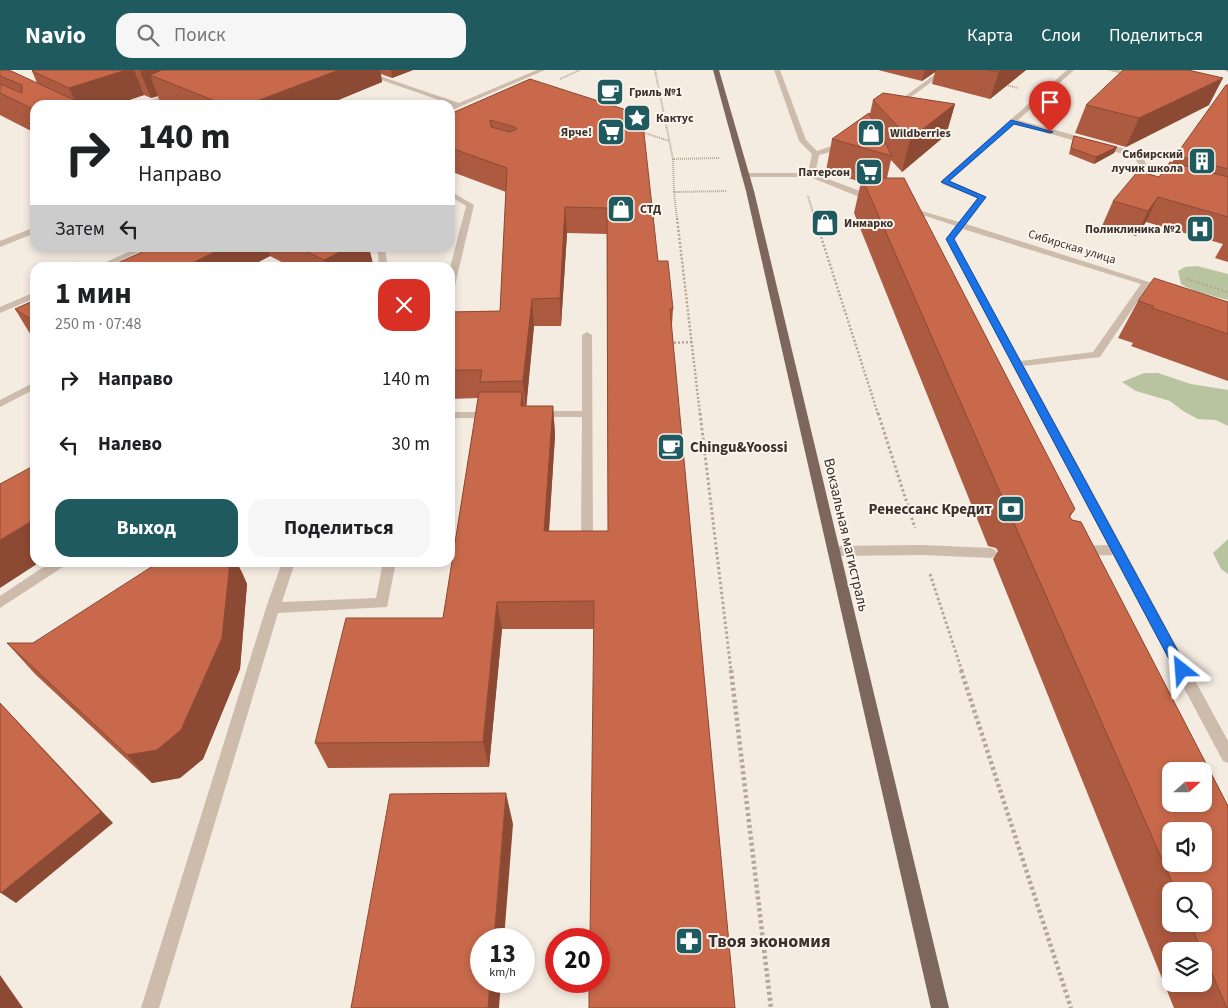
<!DOCTYPE html>
<html lang="ru">
<head>
<meta charset="utf-8">
<style>
  :root { --surface:#fff; --page:#f6f6f6; --text:#202124; --muted:#757577; --accent:#1f5a5e }
  body { margin:0; font-family:"Source Sans 3",sans-serif; background:var(--page); color:var(--text); height:100vh; display:flex; flex-direction:column; font-size:19px; white-space:nowrap }
  * { box-sizing:border-box; margin:0 }
  p { font-size:16px; color:var(--muted) }
  .icon { flex:none; width:28px; height:28px; fill:none; stroke:currentColor; stroke-width:2; stroke-linecap:round; stroke-linejoin:round }
  .map { position:relative; flex:1; overflow:hidden }
  .details { position:absolute; left:30px; top:192px; width:425px; height:305px; display:flex; flex-direction:column; background:var(--surface); border-radius:15px; box-shadow:0 2px 8px #0003 }
  .details>* { flex:none }
  .top-card { position:absolute; left:30px; top:30px; width:425px; height:152px; border-radius:15px; box-shadow:0 2px 8px #0003; background:#fff; color:var(--text); overflow:hidden }
  .needle { width:32px; rotate:69deg }
  .tools { position:absolute; left:1162px; top:692px; display:grid; gap:10px }
  .tools a { display:grid; place-items:center; width:50px; height:50px; border-radius:10px; background:var(--surface); box-shadow:0 2px 8px #0003; font-size:25px }
  .speed { position:absolute; left:470px; top:858px; display:flex; gap:10px; font-size:25px; font-weight:700; text-align:center }
  .speed>* { display:grid; place-content:center; width:65px; height:65px; border-radius:50%; background:var(--surface); box-shadow:0 2px 8px #0003; line-height:1 }
  .speed small { font-size:12px; font-weight:400 }
  .speed .limit { border:8px solid #d22; background:#fff; color:#111 }
  .pin { position:absolute; display:grid; place-items:center; width:42px; height:42px; color:#fff; margin:-51px -21px; border-radius:50% 50% 50% 0; rotate:-45deg; box-shadow:0 0 5px #0007 }
  .pin .icon { rotate:45deg }
  .me { position:absolute; width:55px; margin:-28px; rotate:332deg; stroke-linejoin:round; filter:drop-shadow(0 0 4px #0008) }
  .turn { display:flex; align-items:center; gap:18px; height:105px; padding:0 25px; font-size:22px }
  .turn .icon { width:65px; height:65px; stroke-width:2.5 }
  .turn b { display:block; font-size:35px; line-height:42px }
  .then { display:flex; align-items:center; height:48px; padding:0 25px; background:#0003; gap:10px; font-size:19px }
  .round { display:grid; place-items:center; flex:none; width:52px; height:52px; border-radius:15px; background:var(--page) }
  .summary { display:flex; align-items:center; justify-content:space-between; height:85px; padding:0 25px }
  h1 { font-size:30px; font-weight:700; line-height:38px }
  .action { display:flex; gap:10px; margin-top:auto; padding:10px 25px }
  .action a { flex:1; height:58px; border-radius:15px; background:var(--accent); color:#fff; font-size:20px; font-weight:700; line-height:58px; text-align:center }
  .action a+a { background:var(--page); color:var(--text) }
  ul { padding:0; list-style:none }
  li { display:flex; align-items:center; gap:15px; height:65px; padding:0 25px }
  li div { flex:1 }
  li b { display:block; font-size:19px }
  li em { font-style:normal }
  header { display:flex; align-items:center; gap:30px; box-sizing:border-box; height:70px; padding:0 25px; background:var(--accent); color:#fff }
  header strong { font-size:24px }
  nav { display:flex; gap:28px; margin-inline-start:auto; font-size:18px }
  .search { width:350px; height:45px; background:var(--page); display:flex; align-items:center; gap:12px; box-sizing:border-box; padding:0 18px; border-radius:15px; color:var(--muted); font-size:19px }
  .map>svg:first-child { display:block }
</style>
</head>
<body>
<header>
<strong>Navio</strong>
<div class="search"><svg class="icon" aria-label="search" viewBox="0 0 24 24"><circle cx="10" cy="10" r="6"/><path d="M15 15l6 6"/></svg>Поиск</div>
<nav><a>Карта</a><a>Слои</a><a>Поделиться</a></nav>
</header>
<div class="map">
<svg width="1228" height="938" viewBox="0 0 1228 938">
  <rect width="100%" height="100%" fill="#f4ebe1"/>
  <!-- green -->
  <g fill="#b8c4a0">
    <path d="M 1197,196 L 1228,204 L 1228,230 C 1212,225 1195,223 1181,214 L 1178,201 L 1185,197 Z"/>
    <polygon points="1144,303 1158,303 1191,314 1228,320 1228,356 1216,350 1198,349 1183,341 1170,331 1136,321 1122,312"/>
    <polygon points="1228,469 1228,504 1221,499 1213,483"/>
  </g>
  <g fill="none" stroke-linecap="round" stroke-linejoin="round">
    <!-- path-far3 -->
    <g stroke="#b9a596" stroke-width="2" stroke-dasharray="1 1" stroke-linecap="butt">
      <polyline points="655,0 673,89"/>
      <polyline points="1225,0 1228,1"/>
      <polyline points="560,9 580,0"/>
      <polyline points="1006,15 1018,18"/>
      <polyline points="642,62 669,71"/>
      <polyline points="674,122 673,89 719,88"/>
      <polyline points="808,126 815,149"/>
      <polyline points="677,149 674,122 727,121"/>
    </g>
    <!-- path-far2 -->
    <g stroke="#b9a596" stroke-width="2.5" stroke-dasharray="2 2" stroke-linecap="butt">
      <polyline points="677,148 700,344"/>
      <polyline points="815,148 878,344"/>
      <polyline points="65,198 77,193"/>
      <polyline points="1187,209 1228,222"/>
      <polyline points="670,273 692,272"/>
    </g>
    <!-- path-far1 -->
    <g stroke="#b9a596" stroke-width="3" stroke-dasharray="2.5 2.5" stroke-linecap="butt">
      <polyline points="700,343 731,601"/>
      <polyline points="878,343 915,458"/>
      <polyline points="930,504 962,601"/>
    </g>
    <!-- path -->
    <g stroke="#b9a596" stroke-width="4.5" stroke-dasharray="3 3" stroke-linecap="butt">
      <polyline points="731,600 771,938"/>
      <polyline points="961,600 1071,938"/>
    </g>
    <!-- minor -->
    <g fill="#cdbbac" fill-rule="evenodd">
      <polygon points="353,0 362,0 459,33 537,0 545,0 452,40 450,40 450,36 453,35"/>
      <polygon points="774,0 780,0 806,70 817,81 832,76 841,70 848,72 838,80 819,85 815,104 873,126 873,130 867,130 810,107 742,107 741,105 745,103 808,103 812,84 799,71"/>
      <polygon points="941,0 948,0 897,37 893,37 893,35"/>
      <path d="M 1067,0 L 1074,0 L 1018,50 L 1140,83 L 1147,95 L 1143,100 L 1156,107 L 1156,111 L 1150,111 L 1135,103 L 1134,101 L 1139,95 L 1134,87 L 1015,54 L 950,111 L 987,127 L 966,154 L 1171,219 L 1166,222 L 1148,216 L 1100,287 L 1024,296 L 1228,671 L 1228,693 L 1223,691 L 1113,485 L 1080,486 L 1076,484 L 1074,481 L 1076,478 L 1080,476 L 1108,475 L 946,169 L 956,156 L 904,139 L 908,137 L 959,152 L 978,128 L 942,114 L 942,110 ZM 963,159 L 1141,214 L 1093,282 L 1021,291 L 954,169 Z"/>
      <polygon points="1107,0 1118,0 1140,6 1137,8"/>
      <polygon points="172,22 177,23 147,35 138,35"/>
      <polygon points="450,121 474,135 455,215 450,218 450,198 466,136 450,126"/>
      <polygon points="35,157 35,163 0,177 0,171"/>
      <polygon points="137,178 147,178 106,198 93,198"/>
      <polygon points="368,178 378,178 385,180 388,198 379,198 378,183"/>
      <polygon points="35,222 35,228 0,243 0,237"/>
      <polygon points="587,262 592,265 593,473 591,476 583,476 581,473 582,347 537,347 532,344 537,341 582,341 582,265"/>
      <polygon points="35,312 35,319 0,337 0,330"/>
      <polygon points="450,342 492,342 497,345 492,348 450,348"/>
      <polygon points="922,475 991,478 995,480 997,483 995,486 991,488 922,485 833,486 829,484 827,481 829,478 833,476"/>
      <polygon points="51,492 67,492 66,495 0,538 0,526"/>
      <polygon points="282,492 295,492 282,532 376,528 383,492 396,492 387,537 278,543 159,938 141,938 266,538"/>
    </g>
    <!-- major -->
    <polygon fill="#7d675c" fill-rule="evenodd" points="713,0 719,0 754,121 949,938 931,938 746,121"/>
  </g>
  <!-- wall -->
  <g fill="#ac5a40" fill-rule="evenodd">
    <polygon points="0,0 37,13 32,1 35,0 413,0 392,8 381,4 382,12 326,35 167,35 160,32 158,26 151,28 144,25 114,35 35,35 35,63 0,45"/>
    <polygon points="878,0 1026,0 990,29 932,14 935,2 922,11"/>
    <path d="M 530,9 L 658,191 L 673,239 L 672,255 L 593,559 L 502,559 L 489,697 L 328,698 L 315,673 L 443,548 L 478,328 L 450,329 L 450,242 L 500,241 L 506,122 L 455,103 L 450,105 L 450,44 ZM 567,163 L 607,164 L 608,461 L 549,461 L 555,365 L 553,336 L 526,336 L 534,256 L 561,256 Z"/>
    <polygon points="1228,15 1228,192 1215,188 1223,174 1146,152 1136,166 1102,156 1113,131 1159,107 1172,93 1176,85"/>
    <path d="M 883,23 L 955,34 L 946,65 L 902,102 L 891,90 L 887,108 L 904,108 L 1075,439 L 1070,447 L 1072,450 L 1081,452 L 1228,736 L 1228,938 L 1174,938 L 993,489 L 998,481 L 996,478 L 988,476 L 854,143 L 861,112 L 826,101 L 832,69 L 869,43 L 870,44 L 873,30 ZM 1171,701 L 1204,701 L 1204,734 L 1171,734 ZM 1171,761 L 1204,761 L 1204,794 L 1171,794 ZM 1171,821 L 1204,821 L 1204,854 L 1171,854 ZM 1171,881 L 1204,881 L 1204,914 L 1171,914 Z"/>
    <polygon points="1086,35 1209,35 1126,77 1075,63"/>
    <polygon points="1074,66 1117,77 1114,83 1094,94 1069,84 1072,72"/>
    <polygon points="151,178 369,178 373,194 368,198 293,198 270,186 247,198 107,198"/>
    <polygon points="35,230 35,269 32,267 15,239"/>
    <polygon points="1138,231 1228,232 1228,311 1131,276 1133,273 1118,268"/>
    <polygon points="241,500 247,514 240,599 203,689 180,708 152,713 35,604 7,573 33,573"/>
  </g>
  <!-- shaded-wall -->
  <g fill="#8c4a34">
    <polygon points="126,0 134,0 144,25 114,35 77,35 69,18"/>
    <polygon points="142,0 225,0 150,5 158,26 151,28 140,1"/>
    <polygon points="339,0 380,0 382,12 326,35 246,35"/>
    <polygon points="391,0 413,0 392,8"/>
    <polygon points="925,0 936,0 935,2 922,11"/>
    <polygon points="1002,0 1026,0 990,29 999,2"/>
    <polygon points="1223,8 1209,35 1126,77 1139,48"/>
    <polygon points="955,34 946,65 902,102 910,69"/>
    <polygon points="1117,77 1114,83 1094,94 1096,87"/>
    <polygon points="450,78 451,78 455,103 450,105"/>
    <polygon points="1158,127 1146,152 1136,166 1148,141"/>
    <polygon points="565,137 567,163 561,256 560,228"/>
    <polygon points="223,178 267,178 270,186 247,198 182,198"/>
    <polygon points="348,178 369,178 373,194 368,198 327,198 324,190"/>
    <polygon points="532,229 534,256 526,340 523,311"/>
    <polygon points="522,322 525,350 521,336"/>
    <polygon points="553,336 555,365 547,489 544,461"/>
    <polygon points="35,449 35,492 40,492 0,518 0,470"/>
    <polygon points="230,492 237,492 247,514 240,599 203,689 180,708 152,713 127,685"/>
    <polygon points="497,532 502,559 489,697 483,672"/>
    <polygon points="0,633 113,753 16,833 1,823"/>
    <polygon points="506,723 513,754 504,869 494,869"/>
    <polygon points="0,905 23,938 0,938"/>
    <polygon points="490,911 501,911 499,938 488,938"/>
  </g>
  <!-- building -->
  <g fill="#c8694b" stroke="#8c4a34" fill-rule="evenodd">
    <polygon points="0,0 9,0 85,35 35,35 35,40 0,23 0,14 22,23 22,15 0,6"/>
    <polygon points="35,0 126,0 69,18 32,1"/>
    <polygon points="162,0 339,0 246,35 225,35 150,5"/>
    <polygon points="989,0 1002,0 999,2"/>
    <polygon points="1123,0 1188,0 1223,8 1139,48 1086,35"/>
    <path d="M 530,9 L 642,45 L 658,191 L 668,191 L 673,239 L 670,239 L 735,938 L 589,938 L 589,911 L 599,911 L 599,869 L 590,869 L 594,531 L 497,532 L 483,672 L 315,673 L 346,548 L 443,548 L 479,322 L 522,322 L 521,336 L 553,336 L 544,461 L 608,461 L 607,138 L 565,137 L 560,228 L 532,229 L 523,311 L 480,312 L 482,300 L 450,300 L 450,242 L 500,241 L 507,98 L 451,78 L 450,78 L 450,44 ZM 490,50 L 515,57 L 517,59 L 510,62 L 491,57 Z"/>
    <polygon points="1226,15 1228,15 1228,99 1176,85"/>
    <polygon points="883,23 955,34 910,69 873,30"/>
    <polygon points="869,43 892,86 832,69"/>
    <polygon points="1074,66 1117,77 1096,87 1071,78"/>
    <polygon points="1170,92 1228,107 1228,147 1158,127 1148,141 1113,131 1138,101 1159,107"/>
    <path d="M 862,108 L 904,108 L 1075,439 L 1069,446 L 1072,450 L 1081,452 L 1228,736 L 1228,938 L 1227,938 L 1204,885 L 1204,881 L 1202,881 L 1190,854 L 1204,854 L 1204,821 L 1176,821 L 1013,451 L 1018,444 L 1015,440 L 1007,438 ZM 1171,701 L 1204,701 L 1204,734 L 1171,734 ZM 1171,761 L 1204,761 L 1204,794 L 1171,794 Z"/>
    <polygon points="151,178 223,178 182,198 107,198"/>
    <polygon points="299,178 348,178 324,190"/>
    <polygon points="1154,208 1228,232 1228,264 1152,238 1153,236 1138,231"/>
    <polygon points="35,230 35,252 15,239"/>
    <polygon points="35,395 35,449 0,470 0,414"/>
    <polygon points="159,492 230,492 222,568 181,660 157,680 127,685 7,573 33,573"/>
    <polygon points="0,633 101,742 1,823 0,822"/>
    <polygon points="506,723 494,869 481,869 481,911 490,911 488,938 351,938 390,724"/>
  </g>
  <!-- route -->
  <polygon fill="#1a73e8" stroke="#114b97" points="1011,50 1053,62 1050,63 1014,54 949,111 986,127 954,169 1186,596 1188,600 1186,604 1182,605 1177,604 946,169 978,128 941,112"/>
  <!-- icons -->
  <defs>
    <g id="cafe-square" transform="scale(1.4375)"><rect x="-9" y="-9" width="18" height="18" rx="4" fill="#1f5a5e" stroke="#fbf5ee"/><path d="M-5.5-4.5H6V0H3Q3 3.5 0 3.5H-2.5Q-5.5 3.5-5.5 0ZM3-3.2v2h1.7v-2ZM-6 4.5H4V6H-6Z" fill="#fff"/></g>
    <g id="sight-square" transform="scale(1.4375)"><rect x="-9" y="-9" width="18" height="18" rx="4" fill="#1f5a5e" stroke="#fbf5ee"/><path d="M0-6L1.8-2.2L6-1.7L2.9 1.2L3.7 5.4L0 3.3L-3.7 5.4L-2.9 1.2L-6-1.7L-1.8-2.2Z" fill="#fff"/></g>
    <g id="supermarket-square" transform="scale(1.4375)"><rect x="-9" y="-9" width="18" height="18" rx="4" fill="#1f5a5e" stroke="#fbf5ee"/><path d="M-6-5.5h2.5l.6 2H6L4.5 2H-2.5L-4.4-4H-6ZM-1.5 3.2a1.3 1.3 0 1 0 .1 0ZM3 3.2a1.3 1.3 0 1 0 .1 0Z" fill="#fff"/></g>
    <g id="shop-square" transform="scale(1.4375)"><rect x="-9" y="-9" width="18" height="18" rx="4" fill="#1f5a5e" stroke="#fbf5ee"/><path d="M-5-2.5h2.3a2.7 3.5 0 0 1 5.4 0H5L5.5 6h-11ZM-1.5-2.5h3a1.5 2.3 0 0 0-3 0Z" fill="#fff"/></g>
    <g id="building-square" transform="scale(1.4375)"><rect x="-9" y="-9" width="18" height="18" rx="4" fill="#1f5a5e" stroke="#fbf5ee"/><path d="M-4-6H4V6H1V3H-1V6H-4ZM-2.5-4.3h1.7v1.8h-1.7ZM.8-4.3h1.7v1.8H.8ZM-2.5-1h1.7V.8h-1.7ZM.8-1h1.7V.8H.8Z" fill="#fff"/></g>
    <g id="hospital-square" transform="scale(1.4375)"><rect x="-9" y="-9" width="18" height="18" rx="4" fill="#1f5a5e" stroke="#fbf5ee"/><path d="M-5-5h3v3.5h4V-5h3V5h-3V1.5h-4V5h-3Z" fill="#fff"/></g>
    <g id="bank-square" transform="scale(1.4375)"><rect x="-9" y="-9" width="18" height="18" rx="4" fill="#1f5a5e" stroke="#fbf5ee"/><path d="M-6-4H6V4H-6ZM0-2.3a2.3 2.3 0 1 0 0 4.6a2.3 2.3 0 1 0 0-4.6Z" fill="#fff"/></g>
    <g id="pharmacy-square" transform="scale(1.4375)"><rect x="-9" y="-9" width="18" height="18" rx="4" fill="#1f5a5e" stroke="#fbf5ee"/><path d="M-2-6h4v4h4v4h-4v4h-4v-4h-4v-4h4Z" fill="#fff"/></g>
  </defs>
  <g fill-rule="evenodd">
    <use href="#cafe-square" x="610" y="22"/>
    <use href="#sight-square" x="637" y="48"/>
    <use href="#supermarket-square" x="611" y="62"/>
    <use href="#shop-square" x="871" y="63"/>
    <use href="#building-square" x="1202" y="91"/>
    <use href="#supermarket-square" x="869" y="102"/>
    <use href="#shop-square" x="621" y="139"/>
    <use href="#shop-square" x="825" y="153"/>
    <use href="#hospital-square" x="1200" y="159"/>
    <use href="#cafe-square" x="671" y="377"/>
    <use href="#bank-square" x="1011" y="439"/>
    <use href="#pharmacy-square" x="689" y="871"/>
  </g>
  <g text-anchor="middle" dominant-baseline="central" stroke-width="4" stroke-linejoin="round" paint-order="stroke">
    <!-- far-poi labels -->
    <g font-size="12" font-weight="bold" fill="#3b302b" stroke="#fbf5ee" text-anchor="start">
      <text x="629" y="22">Гриль №1</text>
      <text x="656" y="48">Кактус</text>
      <text x="592" y="62" text-anchor="end">Ярче!</text>
      <text x="890" y="63">Wildberries</text>
      <text x="1183" y="84" text-anchor="end">Сибирский<tspan x="1183" dy="14">лучик школа</tspan></text>
      <text x="850" y="102" text-anchor="end">Патерсон</text>
      <text x="640" y="139">СТД</text>
      <text x="844" y="153">Инмарко</text>
      <text x="1181" y="159" text-anchor="end">Поликлиника №2</text>
    </g>
    <!-- far-street labels -->
    <g font-size="12" fill="#3b302b" stroke="#fbf5ee">
      <text transform="translate(1072 177) rotate(17)">Сибирская улица</text>
    </g>
    <!-- poi labels -->
    <g font-size="15" font-weight="bold" fill="#3b302b" stroke="#fbf5ee" text-anchor="start">
      <text x="690" y="377">Chingu&amp;Yoossi</text>
      <text x="992" y="439" text-anchor="end">Ренессанс Кредит</text>
    </g>
    <!-- street labels -->
    <g font-size="15" fill="#3b302b" stroke="#fbf5ee">
      <text transform="translate(846 465) rotate(77)">Вокзальная магистраль</text>
    </g>
    <!-- near-poi labels -->
    <g font-size="18" font-weight="bold" fill="#3b302b" stroke="#fbf5ee" text-anchor="start">
      <text x="708" y="871">Твоя экономия</text>
    </g>
  </g>
</svg>
<div class="tools">
<a><svg class="needle" viewBox="-14 -14 28 28"><path d="M0-13l5 13h-10z" fill="#e53935"/><path d="M0 13l5-13h-10z" fill="#757577"/></svg></a>
<a><svg class="icon" aria-label="sound" viewBox="0 0 24 24"><path d="M4 9h4l5-4v14l-5-4H4zM17 9q2 3 0 6"/></svg></a>
<a><svg class="icon" aria-label="search" viewBox="0 0 24 24"><circle cx="10" cy="10" r="6"/><path d="M15 15l6 6"/></svg></a>
<a><svg class="icon" aria-label="layers" viewBox="0 0 24 24"><path d="M12 4l9 5-9 5-9-5zM3 14l9 5 9-5"/></svg></a>
</div>
<div class="speed"><div>13<small>km/h</small></div><div class="limit">20</div></div>
<div class="pin" style="left:1050px;top:62px;background:#d93025"><svg class="icon" aria-label="arrive" viewBox="0 0 24 24"><path d="M6 21V4h12l-3 4 3 4H6"/></svg></div>
<svg class="me" style="left:1182px;top:600px" viewBox="-20 -20 40 40"><path d="M0-17L14 15 0 8-14 15z" fill="#1a73e8" stroke="#fff" stroke-width="4"/></svg>
<div class="top-card">
<div class="turn"><svg class="icon" aria-label="right" viewBox="0 0 24 24"><path d="M7 20v-9h11M14 6l5 5-5 5"/></svg><div><b>140 m</b>Направо</div></div>
<div class="then">Затем<svg class="icon" aria-label="left" viewBox="0 0 24 24"><path d="M17 20v-9H6M10 6l-5 5 5 5"/></svg></div>
</div>
<section class="details">
<div class="summary"><div><h1>1 мин</h1><p>250 m · 07:48</p></div><a class="round" style="background:#d93025;color:#fff"><svg class="icon" aria-label="close" viewBox="0 0 24 24"><path d="M6 6l12 12M18 6L6 18"/></svg></a></div>
<ul>
<li><svg class="icon" aria-label="right" viewBox="0 0 24 24"><path d="M7 20v-9h11M14 6l5 5-5 5"/></svg><div><b>Направо</b></div><em>140 m</em></li>
<li><svg class="icon" aria-label="left" viewBox="0 0 24 24"><path d="M17 20v-9H6M10 6l-5 5 5 5"/></svg><div><b>Налево</b></div><em>30 m</em></li>
</ul>
<div class="action"><a>Выход</a><a>Поделиться</a></div>
</section>
</div>
</body>
</html>
